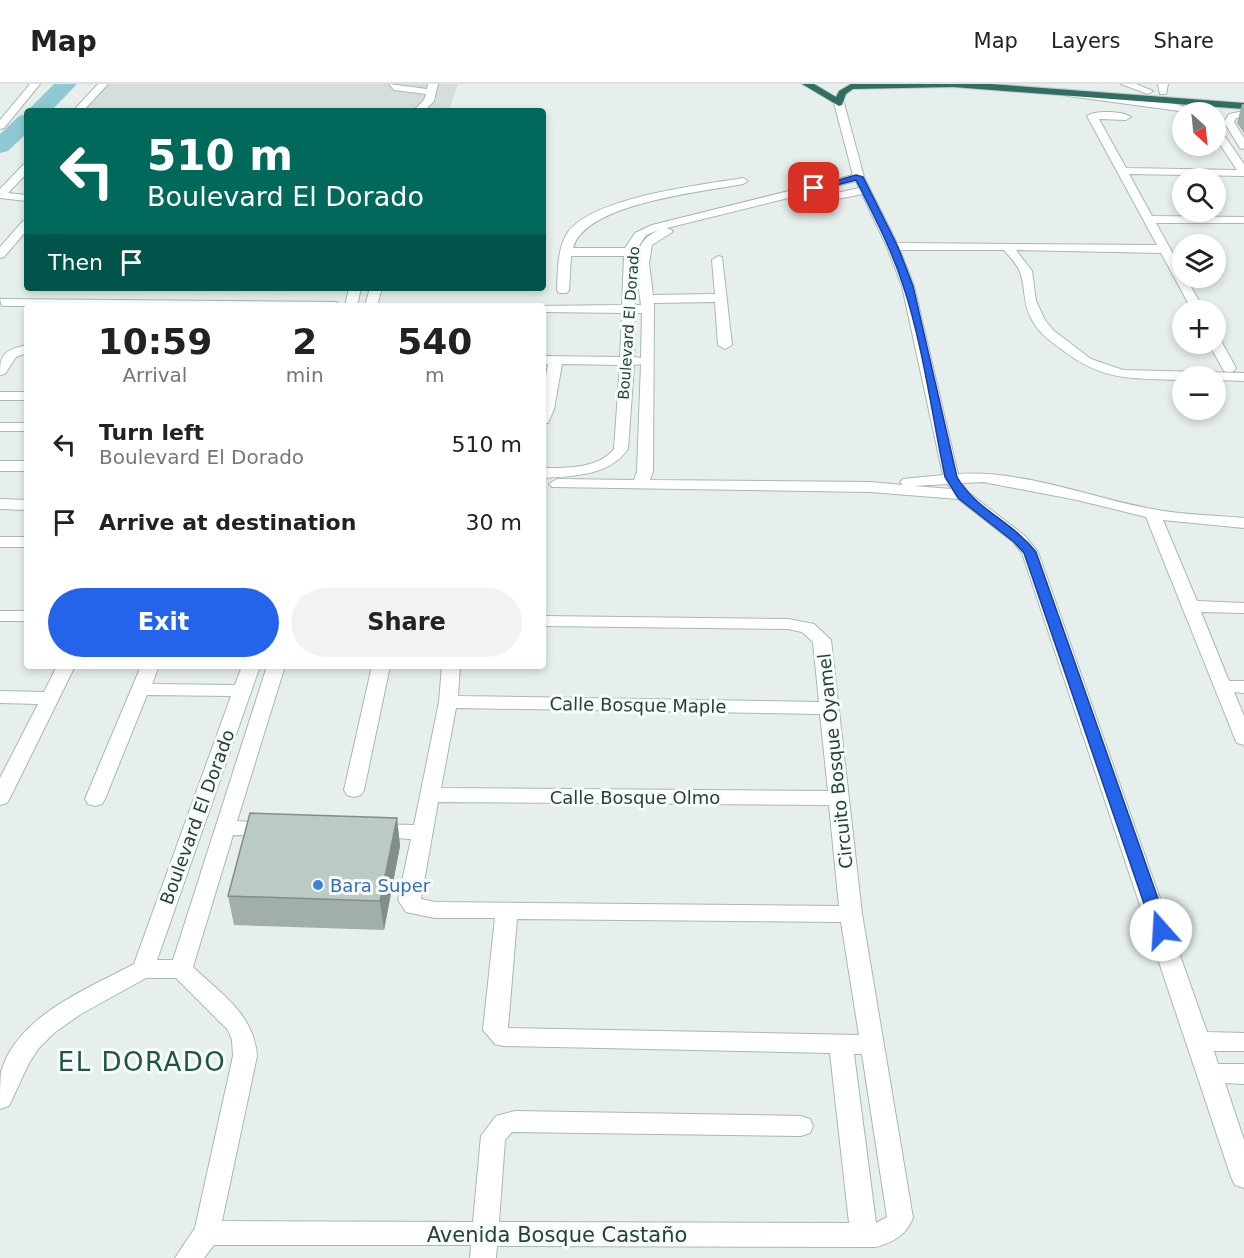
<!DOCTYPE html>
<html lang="en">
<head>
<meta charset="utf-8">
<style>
  :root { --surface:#fff; --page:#f2f2f2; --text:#222; --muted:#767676; --line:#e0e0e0; --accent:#2563eb }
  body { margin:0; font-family:"DejaVu Sans",sans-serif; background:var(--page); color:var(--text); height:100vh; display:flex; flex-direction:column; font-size:22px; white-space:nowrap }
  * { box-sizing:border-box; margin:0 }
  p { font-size:20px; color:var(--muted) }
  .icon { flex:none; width:33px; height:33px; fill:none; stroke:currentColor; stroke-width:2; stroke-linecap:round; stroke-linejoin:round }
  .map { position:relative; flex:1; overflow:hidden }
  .sheet { position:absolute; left:24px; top:219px; width:522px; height:366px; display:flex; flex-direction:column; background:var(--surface); border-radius:6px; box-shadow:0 3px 9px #0003 }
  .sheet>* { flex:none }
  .hud { position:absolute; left:24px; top:24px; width:522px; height:183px; border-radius:6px; box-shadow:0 3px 9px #0003; background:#00695c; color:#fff; overflow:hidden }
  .needle { width:39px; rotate:153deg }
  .tools { position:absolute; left:1172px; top:18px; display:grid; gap:12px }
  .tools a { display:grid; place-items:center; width:54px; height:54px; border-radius:50%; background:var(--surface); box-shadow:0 3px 9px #0003; font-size:30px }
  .pin { position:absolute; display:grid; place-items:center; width:51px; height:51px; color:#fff; margin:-26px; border-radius:12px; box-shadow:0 3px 9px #0006 }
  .me { position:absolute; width:66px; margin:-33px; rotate:341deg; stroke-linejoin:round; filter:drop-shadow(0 0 4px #0008) }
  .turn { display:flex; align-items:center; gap:21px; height:126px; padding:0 24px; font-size:27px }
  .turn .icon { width:78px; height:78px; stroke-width:2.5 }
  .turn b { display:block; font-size:42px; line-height:51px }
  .then { display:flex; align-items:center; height:57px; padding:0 24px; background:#0003; gap:12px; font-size:22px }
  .eta { display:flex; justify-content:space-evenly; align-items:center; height:102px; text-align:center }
  .eta b { font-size:36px; font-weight:600; line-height:42px }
  .button { display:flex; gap:12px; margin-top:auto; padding:12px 24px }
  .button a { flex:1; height:69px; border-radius:36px; background:var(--accent); color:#fff; font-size:24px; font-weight:600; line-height:69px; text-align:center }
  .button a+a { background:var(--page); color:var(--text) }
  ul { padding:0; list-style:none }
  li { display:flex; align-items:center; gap:18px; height:78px; padding:0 24px }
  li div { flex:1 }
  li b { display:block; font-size:22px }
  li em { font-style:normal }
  header { display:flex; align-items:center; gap:36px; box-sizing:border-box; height:84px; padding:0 30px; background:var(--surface); border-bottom:2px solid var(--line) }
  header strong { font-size:28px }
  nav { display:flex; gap:33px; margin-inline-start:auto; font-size:21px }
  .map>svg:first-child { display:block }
</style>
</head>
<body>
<header>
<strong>Map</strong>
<nav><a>Map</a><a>Layers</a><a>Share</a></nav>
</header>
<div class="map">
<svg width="1244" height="1174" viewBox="0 0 1244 1174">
  <rect width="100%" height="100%" fill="#e6efeb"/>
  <!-- built -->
  <polygon fill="#d4dfda" points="107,0 458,0 449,27 82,27"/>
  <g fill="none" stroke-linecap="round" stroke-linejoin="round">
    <!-- river -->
    <g fill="#8ec9d4" fill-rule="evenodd">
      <polygon points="54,0 77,0 51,27 27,27"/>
      <polygon points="27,30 27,49 8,67 0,69 0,50 19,32"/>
    </g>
    <!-- minor casing -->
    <g stroke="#a8b8b2" stroke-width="2">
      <g id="minor">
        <polygon points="30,0 40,0 4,44 0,45 0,36"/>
        <polygon points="98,0 108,0 83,27 73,27"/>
        <polygon points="389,0 427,5 428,0 438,0 434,17 424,27 413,27 424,16 426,10 394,6"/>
        <polygon points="1121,0 1136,0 1153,7 1148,10"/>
        <polygon points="1158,0 1168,0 1166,10 1160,10"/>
        <polygon points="1071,7 1171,19 1203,28 1187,28 1068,12 1066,10"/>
        <path d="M 839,16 L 844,19 L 864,93 L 897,159 L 1157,161 L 1087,32 C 1095,26 1123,27 1131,33 L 1126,36 L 1099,35 L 1126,84 L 1237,86 L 1215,53 L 1215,43 L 1219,44 L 1244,80 L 1244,92 L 1129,90 L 1152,132 L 1244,133 L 1244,139 L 1156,139 L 1182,186 L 1182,194 L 1186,194 L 1204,226 L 1192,226 L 1161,169 L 1016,166 L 1032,187 L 1036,217 L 1045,236 L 1053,246 L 1091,275 L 1123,286 L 1244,289 L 1244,297 L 1215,296 L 1215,292 L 1182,292 L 1182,296 C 1131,294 1104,298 1061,265 C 1050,257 1039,249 1032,236 C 1022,217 1026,204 1020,188 C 1017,180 1009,172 1004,166 L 900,166 L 914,202 L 958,390 C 1024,386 1088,413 1152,425 C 1182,431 1214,431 1244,434 L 1244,444 L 1163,436 L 1197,517 L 1244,519 L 1244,529 L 1201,528 L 1229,597 L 1244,597 L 1244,609 L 1234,608 L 1244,632 L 1244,661 L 1237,659 L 1235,655 L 1146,433 L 1077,416 L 983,398 L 962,399 L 968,408 L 1025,452 L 1038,468 L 1207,948 L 1244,949 L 1244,967 L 1214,967 L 1218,980 L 1244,980 L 1244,1000 L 1225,999 L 1244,1056 L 1244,1104 L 1235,1101 L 1231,1093 L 1022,469 L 1013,458 L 958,415 L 870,408 L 552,403 L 549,400 L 557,395 L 634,396 L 637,387 L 641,280 L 634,281 L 628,365 C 609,392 574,392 543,394 L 543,384 C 566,384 598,385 614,365 L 620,281 L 562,280 L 554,325 L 548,339 L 543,340 L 543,309 L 548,280 L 543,280 L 543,272 L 620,273 L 622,229 L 543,228 L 543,222 L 538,222 L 622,221 L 624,172 L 571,172 L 569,206 L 567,209 L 559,209 L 557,206 C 558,187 557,164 568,148 C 594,113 701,101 743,94 L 748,97 L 743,100 C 702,108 585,119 573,164 L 625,164 L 635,149 L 652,141 L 853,91 L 834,19 ZM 856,97 L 859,104 L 805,116 L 803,118 L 809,121 L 862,110 L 887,163 L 902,202 L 943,391 L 903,395 L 900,398 L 903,401 L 870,398 L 650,396 L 653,387 L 654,219 L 715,218 L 718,261 L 725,265 L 732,261 L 722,173 L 718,172 L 712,176 L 715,210 L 653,211 L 649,179 L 652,161 L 671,149 L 673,147 L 667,144 ZM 661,145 C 625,160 638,191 641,221 L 635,221 L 638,163 L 646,151 ZM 635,229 L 642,229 L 641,274 L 634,273 ZM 948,400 L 951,405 L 914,402 Z"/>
        <polygon points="1244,27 1244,33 1236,34 1234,38 1244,54 1244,65 1240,64 1224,38 1229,30"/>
        <polygon points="27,80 27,89 8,109 27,111 27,117 0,114 0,105 23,81"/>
        <polygon points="27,136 27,146 4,173 0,174 0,163 23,137"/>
        <polygon points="349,204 361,204 357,222 345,222"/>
        <polygon points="370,204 382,204 377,222 365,222"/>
        <polygon points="0,215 336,218 342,222 2,222"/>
        <polygon points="1215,254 1220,255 1236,284 1234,287 1229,288 1224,287 1209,260 1215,260"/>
        <path d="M 27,261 L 27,269 L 16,273 L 5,290 L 0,291 C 0,268 6,266 27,261 Z"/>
        <rect x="0" y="308" width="27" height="8"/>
        <rect x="0" y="339" width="27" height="8"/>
        <rect x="0" y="377" width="27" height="10"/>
        <polygon points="0,415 27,416 27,426 0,425"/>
        <rect x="0" y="453" width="27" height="10"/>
        <rect x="0" y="527" width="27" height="10"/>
        <path d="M 543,532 L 788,535 L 814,540 L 831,556 L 862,830 L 913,1134 C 905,1152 895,1157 876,1163 L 497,1162 L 496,1174 L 470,1174 L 471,1161 L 214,1161 L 204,1174 L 175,1174 L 195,1144 L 233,972 L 232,956 L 228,946 L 176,894 L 146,894 L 81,930 L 54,949 L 38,965 L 29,979 L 9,1022 L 0,1025 C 0,1014 0,999 1,988 C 17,932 87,905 134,880 L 231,612 L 147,611 L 105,715 L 102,720 L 95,722 L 88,720 L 85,715 L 141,582 L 159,582 L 152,600 L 235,601 L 242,582 L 260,582 L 157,876 L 173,876 L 267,582 L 285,582 L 237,737 L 278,740 L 281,745 L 278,750 L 271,752 L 233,751 L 193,883 C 221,910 254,930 257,972 L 222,1137 L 473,1138 L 481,1052 L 496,1032 L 515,1027 L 801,1032 L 810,1035 L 813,1042 L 810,1049 L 801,1052 L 512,1048 L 505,1056 L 499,1138 L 849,1139 L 830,969 L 503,962 L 495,960 L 483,946 L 495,834 L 435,834 L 406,828 L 398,816 L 411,755 L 367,752 L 364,747 L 367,742 L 374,740 L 414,741 L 439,618 L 442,582 L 460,582 L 458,612 L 819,618 L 813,558 L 802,548 L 788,545 L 543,542 ZM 456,624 L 820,630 L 828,707 L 441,704 ZM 438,718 L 829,721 L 839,822 L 435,818 L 421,815 ZM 517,835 L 841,838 L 859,951 L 508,944 ZM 854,970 L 862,970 L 887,1133 L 876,1139 Z"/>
        <polygon points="57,582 75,582 10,714 7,719 0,721 0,694 38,620 0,619 0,607 44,608"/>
        <polygon points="372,582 390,582 364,706 361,711 354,713 347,711 344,706"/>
      </g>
    </g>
    <!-- highway casing -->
    <g stroke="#c2cac8" stroke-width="2">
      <polygon id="highway" points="802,0 814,0 836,13 839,7 851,0 991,0 1244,19 1244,25 953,3 853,5 846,10 842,21 839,22"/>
    </g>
    <!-- minor -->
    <use href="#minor" fill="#fff" fill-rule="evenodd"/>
    <!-- highway -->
    <use href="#highway" fill="#2f6f62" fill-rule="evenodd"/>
  </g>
  <!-- wall -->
  <g fill="#a1aea9">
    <polygon points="1242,20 1244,20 1244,49 1237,39"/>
    <polygon points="397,734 400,762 384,846 234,841 228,812"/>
  </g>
  <!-- shaded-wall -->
  <polygon fill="#838d89" points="397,734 400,762 384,846 380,817"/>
  <!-- building -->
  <polygon fill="#bbcac4" stroke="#838d89" stroke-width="1.5" points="250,729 397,734 380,817 228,812"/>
  <!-- route -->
  <path fill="#2563eb" stroke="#184099" stroke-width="1.5" d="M 856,91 L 863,93 L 898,163 L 913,202 L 957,393 C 976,426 1013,438 1036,468 L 1169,846 L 1167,850 L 1155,850 L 1153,846 L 1024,469 L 1014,458 L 958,414 L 945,393 C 932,331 923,261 903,201 C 891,164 873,130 856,96 L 814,107 L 810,104 Z"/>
  <!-- markers -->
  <circle fill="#3f7fe0" stroke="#f7fbf9" stroke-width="2" cx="318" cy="801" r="6"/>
  <g text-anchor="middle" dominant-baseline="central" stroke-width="6" stroke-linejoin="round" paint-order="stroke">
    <!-- far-street labels -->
    <g font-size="15" fill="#24423a" stroke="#f7fbf9">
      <text transform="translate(629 239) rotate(-86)">Boulevard El Dorado</text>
    </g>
    <!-- street labels -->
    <g font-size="18" fill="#24423a" stroke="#f7fbf9">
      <text transform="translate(638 621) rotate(1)">Calle Bosque Maple</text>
      <text transform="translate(835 677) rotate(-96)">Circuito Bosque Oyamel</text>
      <text x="635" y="713">Calle Bosque Olmo</text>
      <text transform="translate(197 733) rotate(-70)">Boulevard El Dorado</text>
    </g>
    <!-- shop labels -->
    <g font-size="18" fill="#366cbe" stroke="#f7fbf9" text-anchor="start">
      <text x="330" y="801">Bara Super</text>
    </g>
    <!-- near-street labels -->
    <g font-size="21" fill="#24423a" stroke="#f7fbf9">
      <text x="557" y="1151">Avenida Bosque Castaño</text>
    </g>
    <!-- near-quarter labels -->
    <g font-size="26" letter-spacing="1.5" fill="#1f5548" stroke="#f7fbf9">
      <text x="142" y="978">EL DORADO</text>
    </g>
  </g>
</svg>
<div class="tools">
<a><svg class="needle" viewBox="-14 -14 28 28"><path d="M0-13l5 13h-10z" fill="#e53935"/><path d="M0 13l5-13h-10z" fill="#767676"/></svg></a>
<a><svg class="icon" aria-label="search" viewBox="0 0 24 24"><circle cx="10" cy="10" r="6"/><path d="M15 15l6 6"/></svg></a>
<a><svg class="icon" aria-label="layers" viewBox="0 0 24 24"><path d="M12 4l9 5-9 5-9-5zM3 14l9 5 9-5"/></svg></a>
<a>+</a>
<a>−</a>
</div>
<div class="pin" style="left:814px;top:104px;background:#d93025"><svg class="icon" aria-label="arrive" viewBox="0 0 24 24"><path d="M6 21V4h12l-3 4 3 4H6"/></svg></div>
<svg class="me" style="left:1161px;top:846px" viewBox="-20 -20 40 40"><circle r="19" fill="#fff"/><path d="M0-13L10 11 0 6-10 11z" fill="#2563eb"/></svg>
<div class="hud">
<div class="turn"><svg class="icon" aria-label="left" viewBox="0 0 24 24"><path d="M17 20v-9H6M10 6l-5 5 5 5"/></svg><div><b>510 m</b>Boulevard El Dorado</div></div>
<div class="then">Then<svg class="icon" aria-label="arrive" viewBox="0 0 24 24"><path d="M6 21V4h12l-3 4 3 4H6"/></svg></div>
</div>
<section class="sheet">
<div class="eta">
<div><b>10:59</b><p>Arrival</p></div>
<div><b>2</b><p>min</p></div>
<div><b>540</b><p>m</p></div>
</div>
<ul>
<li><svg class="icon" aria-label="left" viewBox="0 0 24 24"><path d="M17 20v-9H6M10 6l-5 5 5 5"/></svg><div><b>Turn left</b><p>Boulevard El Dorado</p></div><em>510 m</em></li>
<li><svg class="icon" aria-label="arrive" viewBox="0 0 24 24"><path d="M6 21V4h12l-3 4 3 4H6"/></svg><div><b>Arrive at destination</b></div><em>30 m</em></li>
</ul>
<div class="button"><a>Exit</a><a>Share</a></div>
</section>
</div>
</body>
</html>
